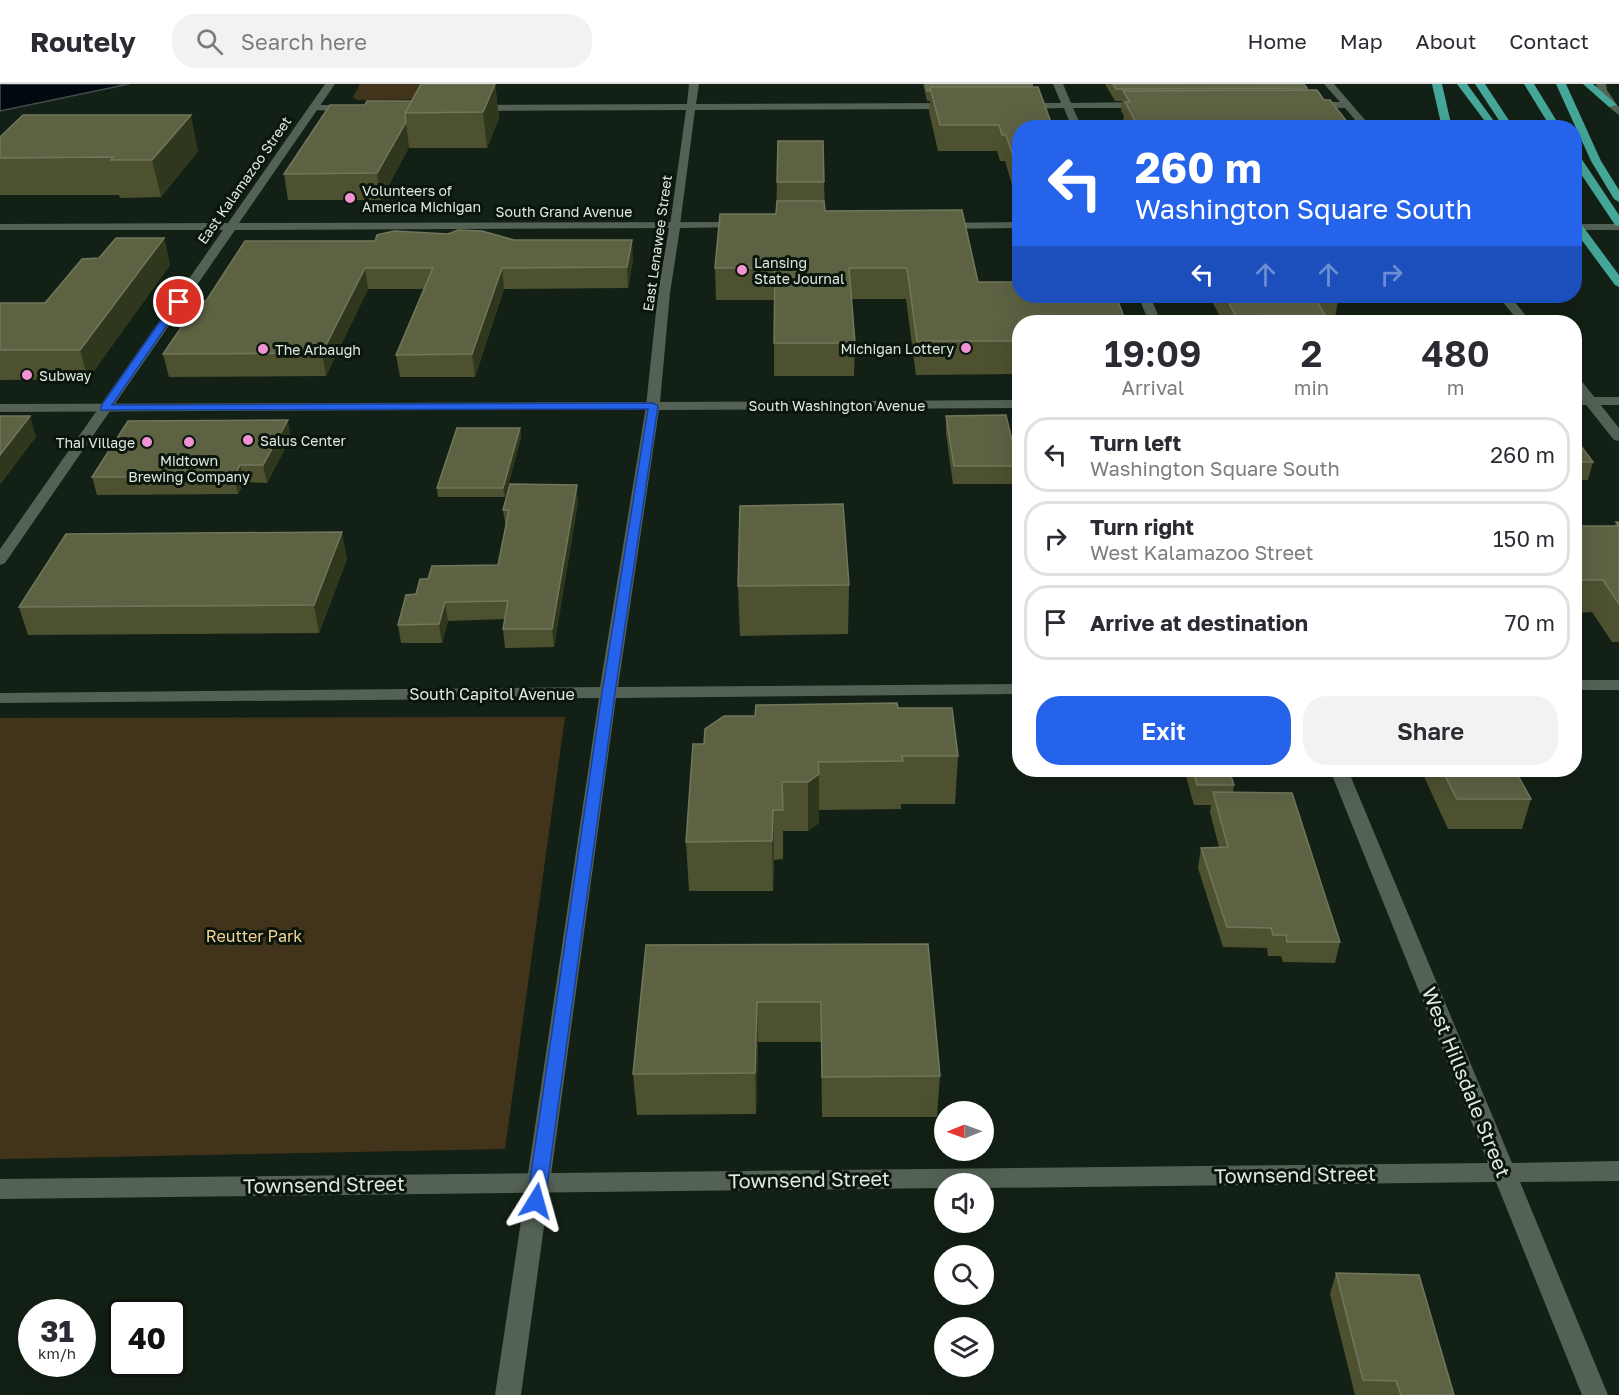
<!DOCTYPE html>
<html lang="en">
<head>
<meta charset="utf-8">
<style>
  :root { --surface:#fff; --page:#f2f2f3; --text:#2b2b33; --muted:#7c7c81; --line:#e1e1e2; --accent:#2563eb }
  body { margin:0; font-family:"Golos Text",sans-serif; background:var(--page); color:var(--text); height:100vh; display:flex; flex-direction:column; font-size:22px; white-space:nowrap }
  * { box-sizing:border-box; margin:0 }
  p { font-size:20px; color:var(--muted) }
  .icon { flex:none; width:33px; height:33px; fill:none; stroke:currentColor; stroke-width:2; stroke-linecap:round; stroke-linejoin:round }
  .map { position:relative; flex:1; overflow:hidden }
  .drawer { position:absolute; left:1012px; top:231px; width:570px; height:462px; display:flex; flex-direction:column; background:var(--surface); border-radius:24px; box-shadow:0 6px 24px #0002 }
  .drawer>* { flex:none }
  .hud { position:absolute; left:1012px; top:36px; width:570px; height:183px; border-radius:24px; box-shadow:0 6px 24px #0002; background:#2563eb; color:#fff; overflow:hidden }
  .needle { width:39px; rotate:269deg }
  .tools { position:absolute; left:934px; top:1017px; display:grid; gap:12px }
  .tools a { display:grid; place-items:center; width:60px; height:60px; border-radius:50%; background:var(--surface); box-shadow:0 6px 24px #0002; font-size:30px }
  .speed { position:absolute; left:18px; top:1215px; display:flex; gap:12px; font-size:30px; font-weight:700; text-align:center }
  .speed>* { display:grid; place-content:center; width:78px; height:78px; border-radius:50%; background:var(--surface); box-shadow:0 6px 24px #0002; line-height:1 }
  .speed small { font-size:15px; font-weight:400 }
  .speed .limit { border:3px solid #111; border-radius:9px; background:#fff; color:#111 }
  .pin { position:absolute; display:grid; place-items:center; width:51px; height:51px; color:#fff; margin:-26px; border:3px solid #fff; border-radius:50%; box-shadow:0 2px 6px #0007 }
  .me { position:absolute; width:66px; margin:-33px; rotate:8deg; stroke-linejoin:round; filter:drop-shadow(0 0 4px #0008) }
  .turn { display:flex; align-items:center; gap:21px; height:126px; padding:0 24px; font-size:27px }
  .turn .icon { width:78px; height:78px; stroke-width:2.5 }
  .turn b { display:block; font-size:42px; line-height:51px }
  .lanes { display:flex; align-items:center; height:57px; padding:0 24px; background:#0003; justify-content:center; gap:30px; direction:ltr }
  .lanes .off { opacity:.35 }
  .eta { display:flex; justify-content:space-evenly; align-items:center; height:102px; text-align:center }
  .eta b { font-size:36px; font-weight:600; line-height:42px }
  .button { display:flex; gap:12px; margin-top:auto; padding:12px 24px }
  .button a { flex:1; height:69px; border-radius:24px; background:var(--accent); color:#fff; font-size:24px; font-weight:600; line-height:69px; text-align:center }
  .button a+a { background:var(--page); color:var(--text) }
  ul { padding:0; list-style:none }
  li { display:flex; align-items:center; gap:18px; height:75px; margin:0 12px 9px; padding:0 12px; border:3px solid var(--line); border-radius:24px }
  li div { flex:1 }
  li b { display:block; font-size:22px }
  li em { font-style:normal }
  header { display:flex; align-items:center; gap:36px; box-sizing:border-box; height:84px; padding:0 30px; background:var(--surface); border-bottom:2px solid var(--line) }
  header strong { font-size:28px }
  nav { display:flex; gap:33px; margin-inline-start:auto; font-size:21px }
  .search { width:420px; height:54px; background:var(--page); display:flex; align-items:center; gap:15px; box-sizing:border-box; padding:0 21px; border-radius:24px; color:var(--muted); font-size:22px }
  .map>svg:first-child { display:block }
</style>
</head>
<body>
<header>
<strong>Routely</strong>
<div class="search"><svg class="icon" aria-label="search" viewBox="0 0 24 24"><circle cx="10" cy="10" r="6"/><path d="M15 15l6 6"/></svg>Search here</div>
<nav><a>Home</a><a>Map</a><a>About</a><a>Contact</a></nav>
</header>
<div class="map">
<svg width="1619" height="1311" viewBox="0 0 1619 1311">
  <rect width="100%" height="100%" fill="#132015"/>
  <!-- green -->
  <g fill="#42341a">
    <polygon points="360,0 477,0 458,15 357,16 353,13"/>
    <polygon points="565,633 505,1065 0,1075 0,634"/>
  </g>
  <!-- water -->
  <polygon fill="#00090e" stroke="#434c4d" stroke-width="1.5" points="0,0 129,0 0,27"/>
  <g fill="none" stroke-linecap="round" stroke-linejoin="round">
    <!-- minor -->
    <g fill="#536255" fill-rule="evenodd">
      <polygon points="689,0 699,0 696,20 952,19 957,22 952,25 695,26 680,141 675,144 670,141 686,26 473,27 468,24 473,21 687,20"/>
      <polygon points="1053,0 1063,0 1071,19 1144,18 1149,21 1144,24 1073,24 1082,44 1072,44 1064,24 1022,25 1017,22 1022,19 1061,19"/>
      <polygon points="1324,0 1334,0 1372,44 1362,44 1345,24 1307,23 1307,19 1310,18 1340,18"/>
      <polygon points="1596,0 1606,0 1607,6 1617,21 1615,23 1609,23 1597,6"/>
      <polygon points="312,21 352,21 357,24 352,27 309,26 309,22"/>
      <polygon points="1138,212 1150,212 1161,238 1149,238"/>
      <polygon points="653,318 660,322 658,325 0,328 0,320"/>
      <polygon points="1330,686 1348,686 1512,1079 1619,1077 1619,1097 1520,1098 1608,1311 1582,1311 1496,1098 984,1104 984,1100 945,1100 945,1104 0,1115 0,1095 1488,1079"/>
    </g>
    <!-- tertiary -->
    <g fill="#536255" fill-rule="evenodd">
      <polygon points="325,0 335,0 239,139 742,138 746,139 746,143 680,144 670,209 660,318 1020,316 1020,324 659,326 618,603 1020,600 1020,610 616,614 521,1311 495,1311 599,614 0,619 0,609 600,603 646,322 658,209 669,144 235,146 5,479 0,481 0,465 223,146 0,146 0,140 228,139"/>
      <polygon points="1020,138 1020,144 941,145 935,142 941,139"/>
      <rect x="1575" y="140" width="44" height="6"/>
      <rect x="1575" y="313" width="44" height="8"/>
      <rect x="1575" y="596" width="44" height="10"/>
    </g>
    <!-- secondary -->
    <g fill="#536255" fill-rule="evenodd">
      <polygon points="1609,19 1615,19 1619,23 1619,31 1609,23"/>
      <polygon points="1498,212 1510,212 1531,238 1519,238"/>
      <polygon points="1575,294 1580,295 1619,344 1619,357 1614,356 1575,307"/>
    </g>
    <!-- motorway -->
    <g fill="#45a799" fill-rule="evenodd">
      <polygon points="1432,0 1442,0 1452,44 1442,44"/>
      <polygon points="1457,0 1467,0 1499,44 1490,44"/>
      <polygon points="1475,0 1485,0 1514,44 1504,44"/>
      <polygon points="1524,0 1534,0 1561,44 1551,44"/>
      <polygon points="1556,0 1566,0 1601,77 1619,106 1619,118 1614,115 1591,77"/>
      <polygon points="1583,0 1593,0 1617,21 1609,23"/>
      <polygon points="1575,70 1579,71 1619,131 1619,142 1615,141 1575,81"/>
      <polygon points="1575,136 1579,137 1619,191 1619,203 1615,201 1575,147"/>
    </g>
  </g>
  <!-- wall -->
  <g fill="#4d5130">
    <polygon points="495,0 499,34 487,64 410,64 409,63 381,116 288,116 284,90 365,21 412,17"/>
    <polygon points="923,0 1032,0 1052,41 1052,44 1020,44 1020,121 1018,121 1005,77 1000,77 997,67 938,67 929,28 930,17 927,17"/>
    <polygon points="1105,0 1304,0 1307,4 1307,6 1324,16 1352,44 1126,44 1123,38 1124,32 1121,27 1122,17 1115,17"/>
    <polygon points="0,53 198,67 161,113 120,114 119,111 0,111"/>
    <polygon points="777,98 824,98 825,127 978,198 1020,238 1020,290 916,291 906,215 851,215 855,259 854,292 774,292 774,216 716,216 715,184 776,130"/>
    <polygon points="164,154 170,181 88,295 0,296 0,219 45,219 99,174"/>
    <polygon points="514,156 633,176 628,204 504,205 475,293 400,293 396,271 424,205 368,205 326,292 169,293 163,270 206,217 245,157"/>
    <polygon points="1209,212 1334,212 1338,218 1334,238 1223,238"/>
    <polygon points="946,332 1018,382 1016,400 953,400 946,349"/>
    <polygon points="520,344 521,353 505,413 438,413 437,404"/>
    <polygon points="291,353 267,399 244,398 238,410 97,411 92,393"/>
    <polygon points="1575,354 1593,378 1588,396 1575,396"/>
    <polygon points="578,418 554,563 505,564 503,545 505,535 448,537 442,559 401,559 398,541 416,510 428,495 498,481 506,444 503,426"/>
    <polygon points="1616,438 1619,438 1619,558 1612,558 1592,528 1575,529 1575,442 1615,442"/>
    <polygon points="347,475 319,549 28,551 19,523"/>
    <polygon points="849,501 848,550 740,552 738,502"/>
    <polygon points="898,624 958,672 955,720 901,720 901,725 819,726 819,739 808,747 783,747 783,775 774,776 773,807 689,807 686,758 704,660 755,632"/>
    <polygon points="1184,686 1229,686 1234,701 1233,708 1340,858 1335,879 1283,878 1281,872 1268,872 1267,864 1223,863 1198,784 1201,764 1219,763 1210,728 1211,721 1194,721"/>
    <polygon points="1421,686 1515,686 1531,715 1522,745 1448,745"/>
    <polygon points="928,860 940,992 937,1033 822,1033 821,958 758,958 756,1030 637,1031 633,990 646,861"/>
    <polygon points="1336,1189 1454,1311 1355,1311 1330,1210"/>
  </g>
  <!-- shaded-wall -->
  <g fill="#2f371d">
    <polygon points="495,0 499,34 487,64 483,28"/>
    <polygon points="191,31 198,67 161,113 152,76"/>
    <polygon points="406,38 409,63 381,116 377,89"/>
    <polygon points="164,154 170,181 88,295 80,266"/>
    <polygon points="632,156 633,176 628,204 627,183"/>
    <polygon points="365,184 368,205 326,292 322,269"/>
    <polygon points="502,184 504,205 475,293 472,270"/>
    <polygon points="30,332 36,353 0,401 0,371"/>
    <polygon points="288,336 291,353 267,399 263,381"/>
    <polygon points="520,344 521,353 505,413 503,404"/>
    <polygon points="240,381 244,398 238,410 234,393"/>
    <polygon points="577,401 578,418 554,563 552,545"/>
    <polygon points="342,448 347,475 319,549 314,521"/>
    <polygon points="445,518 448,537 442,559 439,540"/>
    <polygon points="819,690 819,739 808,747 808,698"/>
    <polygon points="773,726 774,776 773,807 772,757"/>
    <polygon points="757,918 758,958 756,1030 755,989"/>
  </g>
  <!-- building -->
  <g fill="#5d6243" stroke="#71775c" stroke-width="1.5">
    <polygon points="421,0 495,0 483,28 405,29"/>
    <polygon points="926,0 1032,0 1032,3 930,3 930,7 927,7"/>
    <polygon points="1113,0 1304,0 1307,4 1116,5"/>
    <polygon points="930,3 1038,3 1052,41 1043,41 1044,44 1020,44 1020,93 1006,51 1002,51 999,41 940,41"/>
    <polygon points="1317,6 1324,16 1330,16 1352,44 1139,44 1125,18 1130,18 1123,7"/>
    <polygon points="367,17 412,17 405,29 406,38 377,89 284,90 330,21 365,21"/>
    <polygon points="23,31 191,31 152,76 111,76 113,73 0,74 0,53"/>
    <polygon points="778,57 823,57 824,98 777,98"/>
    <polygon points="777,117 824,117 825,127 962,126 978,198 1020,198 1020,212 1116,212 1126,238 1020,238 1020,257 917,257 907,184 849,184 855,259 774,259 775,184 715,184 720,130 776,130"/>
    <polygon points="458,146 482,147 514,156 632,156 627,183 502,184 472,270 396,271 433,184 365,184 322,269 163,270 199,217 206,217 245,157 375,157 377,151 394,147 448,150"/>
    <polygon points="116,154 164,154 80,266 0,266 0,219 45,219 82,175 99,174"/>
    <polygon points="1225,212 1334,212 1338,218 1317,218 1325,231 1236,232"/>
    <polygon points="1006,331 1018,382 954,382 946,332"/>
    <polygon points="0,332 30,332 0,371"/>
    <polygon points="288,336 263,381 240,381 234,393 92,393 128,337"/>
    <polygon points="457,344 520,344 503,404 437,404"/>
    <polygon points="1575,354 1593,378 1575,378"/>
    <polygon points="510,400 577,401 552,545 503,545 508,517 445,518 439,540 398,541 406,511 416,510 420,495 428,495 432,482 498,481 509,426 503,426"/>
    <polygon points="843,420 849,501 738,502 740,422"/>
    <polygon points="1616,438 1619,438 1619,520 1603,496 1575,496 1575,442 1619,442"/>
    <polygon points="342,448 314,521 19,523 66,450"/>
    <polygon points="897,619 898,624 952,624 958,672 902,672 903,677 818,678 819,690 808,698 782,698 783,726 773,726 772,757 686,758 693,660 704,660 705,645 724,632 755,632 756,621"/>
    <polygon points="1193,686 1229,686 1234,701 1197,701"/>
    <polygon points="1442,686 1515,686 1531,715 1457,715"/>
    <polygon points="1213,708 1292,709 1340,858 1287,858 1286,851 1273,851 1271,844 1227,843 1201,764 1228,763"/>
    <polygon points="928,860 940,992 822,993 821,918 757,918 755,989 633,990 646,861"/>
    <polygon points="1336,1189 1419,1191 1454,1311 1401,1311 1396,1297 1363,1296"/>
  </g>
  <!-- route -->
  <polygon fill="#2563eb" stroke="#184099" stroke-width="1.5" points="179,215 183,218 112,321 653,319 658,322 615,609 545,1117 542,1122 536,1125 529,1122 527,1117 602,609 648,325 101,326 101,322 175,216"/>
  <!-- markers -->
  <g fill="#f391d5" stroke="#0a160c" stroke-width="2">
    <circle cx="350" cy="114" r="6"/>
    <circle cx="742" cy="186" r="6"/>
    <circle cx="966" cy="264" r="6"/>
    <circle cx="263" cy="265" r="6"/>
    <circle cx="27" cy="291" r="6"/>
    <circle cx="248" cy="356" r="6"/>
    <circle cx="147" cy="358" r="6"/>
    <circle cx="189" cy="358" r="6"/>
  </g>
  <g text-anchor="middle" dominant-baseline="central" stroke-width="6" stroke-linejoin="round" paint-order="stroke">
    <!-- far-street labels -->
    <g font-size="14" fill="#e0e8e1" stroke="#0a160c">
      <text transform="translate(244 96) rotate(-55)">East Kalamazoo Street</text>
      <text x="564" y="127">South Grand Avenue</text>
      <text transform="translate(657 159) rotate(-82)">East Lenawee Street</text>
      <text x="837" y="321">South Washington Avenue</text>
    </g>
    <!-- far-poi labels -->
    <g font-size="14" fill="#e0e8e1" stroke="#0a160c" text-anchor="start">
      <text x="362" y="106">Volunteers of<tspan x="362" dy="16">America Michigan</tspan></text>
      <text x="754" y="178">Lansing<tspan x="754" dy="16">State Journal</tspan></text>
      <text x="954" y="264" text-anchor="end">Michigan Lottery</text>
      <text x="275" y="265">The Arbaugh</text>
      <text x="39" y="291">Subway</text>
      <text x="260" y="356">Salus Center</text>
      <text x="135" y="358" text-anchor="end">Thai Village</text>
      <text x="189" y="376" text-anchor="middle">Midtown<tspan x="189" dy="16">Brewing Company</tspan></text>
    </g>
    <!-- street labels -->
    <g font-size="16" fill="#e0e8e1" stroke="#0a160c">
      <text x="492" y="610">South Capitol Avenue</text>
    </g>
    <!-- park labels -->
    <g font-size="16" fill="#f6d498" stroke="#0a160c">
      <text x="254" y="852">Reutter Park</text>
    </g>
    <!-- near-street labels -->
    <g font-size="20" fill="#e0e8e1" stroke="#0a160c">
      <text transform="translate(1467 998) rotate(68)">West Hillsdale Street</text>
      <text transform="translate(1295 1090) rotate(-1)">Townsend Street</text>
      <text transform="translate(809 1095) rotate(-1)">Townsend Street</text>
      <text transform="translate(324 1100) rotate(-1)">Townsend Street</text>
    </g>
  </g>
</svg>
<div class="tools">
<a><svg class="needle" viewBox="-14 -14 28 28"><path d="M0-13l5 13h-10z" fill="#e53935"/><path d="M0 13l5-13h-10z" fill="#7c7c81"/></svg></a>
<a><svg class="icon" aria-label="sound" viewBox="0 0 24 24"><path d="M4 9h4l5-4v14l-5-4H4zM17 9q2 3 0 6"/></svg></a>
<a><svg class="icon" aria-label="search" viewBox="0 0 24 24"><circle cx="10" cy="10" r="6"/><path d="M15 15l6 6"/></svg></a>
<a><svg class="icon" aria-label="layers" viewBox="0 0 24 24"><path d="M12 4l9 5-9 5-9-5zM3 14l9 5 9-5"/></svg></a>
</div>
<div class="speed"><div>31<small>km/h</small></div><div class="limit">40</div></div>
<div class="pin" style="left:179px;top:218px;background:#d93025"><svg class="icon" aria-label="arrive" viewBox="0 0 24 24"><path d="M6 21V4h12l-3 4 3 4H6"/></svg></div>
<svg class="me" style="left:536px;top:1117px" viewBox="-20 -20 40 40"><path d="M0-17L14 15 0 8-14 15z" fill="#2563eb" stroke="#fff" stroke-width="4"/></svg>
<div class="hud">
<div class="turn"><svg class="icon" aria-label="left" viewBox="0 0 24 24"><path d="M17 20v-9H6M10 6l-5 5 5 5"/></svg><div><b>260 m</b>Washington Square South</div></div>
<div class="lanes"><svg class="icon" aria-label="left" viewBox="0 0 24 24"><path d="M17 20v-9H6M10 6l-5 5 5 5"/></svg><svg class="icon off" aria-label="ahead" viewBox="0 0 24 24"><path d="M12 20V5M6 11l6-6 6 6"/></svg><svg class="icon off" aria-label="ahead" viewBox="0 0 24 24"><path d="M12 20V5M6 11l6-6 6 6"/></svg><svg class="icon off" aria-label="right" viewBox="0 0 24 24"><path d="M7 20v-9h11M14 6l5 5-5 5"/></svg></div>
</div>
<section class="drawer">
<div class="eta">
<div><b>19:09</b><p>Arrival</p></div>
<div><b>2</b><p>min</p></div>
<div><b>480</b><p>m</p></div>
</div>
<ul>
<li><svg class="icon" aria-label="left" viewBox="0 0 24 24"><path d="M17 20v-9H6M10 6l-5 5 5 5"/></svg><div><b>Turn left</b><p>Washington Square South</p></div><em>260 m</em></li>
<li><svg class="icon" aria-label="right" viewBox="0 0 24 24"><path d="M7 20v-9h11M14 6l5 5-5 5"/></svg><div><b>Turn right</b><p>West Kalamazoo Street</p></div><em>150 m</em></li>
<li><svg class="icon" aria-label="arrive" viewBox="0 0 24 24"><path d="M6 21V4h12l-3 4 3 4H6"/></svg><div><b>Arrive at destination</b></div><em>70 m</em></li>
</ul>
<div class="button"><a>Exit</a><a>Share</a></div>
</section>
</div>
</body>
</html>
